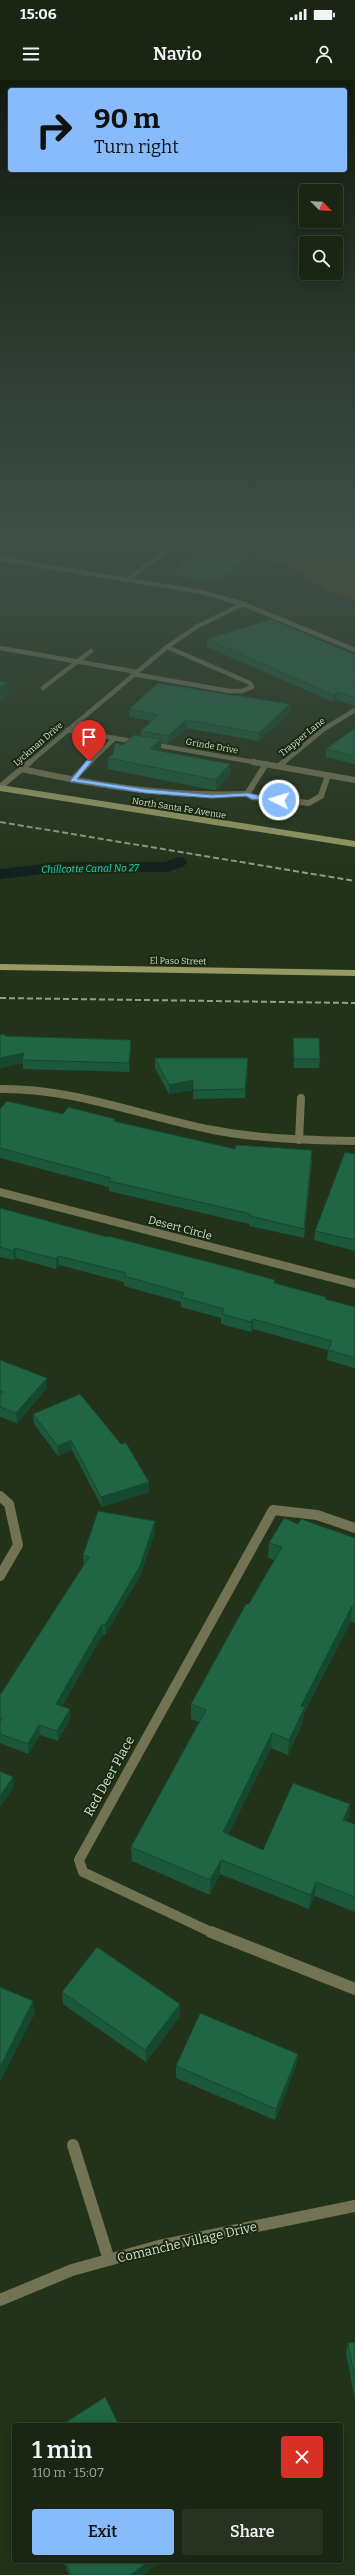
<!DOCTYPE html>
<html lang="en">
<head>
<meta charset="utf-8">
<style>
  :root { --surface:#1a2613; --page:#273221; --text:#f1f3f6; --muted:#9fa5a0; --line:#384333; --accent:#87bbfb }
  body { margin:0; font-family:Bitter,serif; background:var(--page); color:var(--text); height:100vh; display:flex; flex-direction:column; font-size:15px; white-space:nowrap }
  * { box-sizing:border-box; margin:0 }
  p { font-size:13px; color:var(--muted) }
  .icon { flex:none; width:22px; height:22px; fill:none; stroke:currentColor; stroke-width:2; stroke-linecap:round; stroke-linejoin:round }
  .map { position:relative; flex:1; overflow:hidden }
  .panel { position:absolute; left:12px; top:2343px; width:331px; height:140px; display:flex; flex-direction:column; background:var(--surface); border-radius:4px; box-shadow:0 2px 10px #0003,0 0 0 1px var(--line) }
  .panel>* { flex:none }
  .top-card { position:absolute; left:8px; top:8px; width:339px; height:84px; border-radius:4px; box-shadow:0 2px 10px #0003,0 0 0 1px var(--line); background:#87bbfb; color:#111; overflow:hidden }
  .needle { width:26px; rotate:114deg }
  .buttons { position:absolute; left:299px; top:104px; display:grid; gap:8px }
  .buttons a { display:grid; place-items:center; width:44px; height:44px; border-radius:4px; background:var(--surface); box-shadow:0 2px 10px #0003,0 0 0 1px var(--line); font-size:20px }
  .pin { position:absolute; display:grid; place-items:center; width:34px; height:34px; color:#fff; margin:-41px -17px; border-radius:50% 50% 50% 0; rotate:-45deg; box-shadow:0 0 4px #0007 }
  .pin .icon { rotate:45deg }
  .me { position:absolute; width:44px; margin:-22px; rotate:275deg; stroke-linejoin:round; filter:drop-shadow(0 0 3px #0008) }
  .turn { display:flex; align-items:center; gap:14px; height:84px; padding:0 20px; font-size:18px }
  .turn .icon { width:52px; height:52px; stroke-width:2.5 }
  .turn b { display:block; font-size:28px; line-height:34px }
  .round { display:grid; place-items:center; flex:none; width:42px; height:42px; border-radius:4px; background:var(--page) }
  .headline { display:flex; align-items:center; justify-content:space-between; height:68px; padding:0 20px }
  h1 { font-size:24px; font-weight:600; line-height:30px }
  .button { display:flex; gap:8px; margin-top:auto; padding:8px 20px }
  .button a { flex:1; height:46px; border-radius:4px; background:var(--accent); color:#111; font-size:16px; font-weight:600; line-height:46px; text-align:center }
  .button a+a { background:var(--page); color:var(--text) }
  .status { display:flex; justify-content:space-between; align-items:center; height:28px; padding:0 20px; background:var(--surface); direction:ltr }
  .status svg { height:11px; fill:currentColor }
  header { display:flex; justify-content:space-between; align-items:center; height:52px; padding:0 20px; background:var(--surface); font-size:18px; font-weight:600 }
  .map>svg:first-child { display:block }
</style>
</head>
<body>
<div class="status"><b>15:06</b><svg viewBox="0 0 49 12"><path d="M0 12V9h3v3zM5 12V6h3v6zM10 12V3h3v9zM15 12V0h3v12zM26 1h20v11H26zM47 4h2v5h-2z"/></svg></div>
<header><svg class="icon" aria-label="menu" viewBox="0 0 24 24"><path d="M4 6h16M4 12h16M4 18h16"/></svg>Navio<svg class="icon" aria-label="person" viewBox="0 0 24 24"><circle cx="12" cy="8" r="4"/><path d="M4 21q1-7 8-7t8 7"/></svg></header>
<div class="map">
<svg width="355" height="2495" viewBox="0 0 355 2495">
  <rect width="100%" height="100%" fill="#233319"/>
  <!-- green -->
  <polygon fill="#58440a" points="150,457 355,457 355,521 326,510 287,485 208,464"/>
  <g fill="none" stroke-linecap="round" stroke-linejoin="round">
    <!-- canal -->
    <polygon fill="#0f1f1c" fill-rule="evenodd" points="178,777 184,778 187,782 184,786 168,792 60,792 0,799 0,789 60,782 165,782"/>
    <!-- path -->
    <polyline stroke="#818e79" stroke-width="1.5" stroke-dasharray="1 1" stroke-linecap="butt" points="298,457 355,475"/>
    <!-- service-far1 -->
    <g stroke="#717352" stroke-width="4.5">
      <polyline points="0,568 137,592"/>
      <polyline points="43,608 91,571"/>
      <polyline points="89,683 115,658"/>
    </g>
    <!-- service -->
    <g stroke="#717352" stroke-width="6">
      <polyline points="266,684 247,714 252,717 309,723 321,716 328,695"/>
      <path d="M 22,689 C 97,706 170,717 247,714"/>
      <polyline points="72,700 90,682"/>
    </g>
    <!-- minor-far4 -->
    <g stroke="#717352" stroke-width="4.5">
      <polyline points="124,457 175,465 127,500"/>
      <polyline points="0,479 202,512 243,524 355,570"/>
      <polyline points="133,594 229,611 242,611 252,607 250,603 167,567"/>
      <polyline points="67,650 137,662"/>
      <polyline points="151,664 259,683"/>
      <polyline points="29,683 167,567 198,546 243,524"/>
      <polyline points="283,683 324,649 355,630"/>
    </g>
    <!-- minor-far3 -->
    <g stroke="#717352" stroke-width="6">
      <polyline points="253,682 355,700"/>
      <polyline points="279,686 284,682"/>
      <polyline points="0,707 30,682"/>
    </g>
    <!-- minor-far2 -->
    <g stroke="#717352" stroke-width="8">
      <path d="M 0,1009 C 74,1008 141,1036 213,1050 C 260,1059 308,1060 355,1061"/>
      <polyline points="299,1060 301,1018"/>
      <polyline points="0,1112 355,1204"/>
    </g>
    <!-- minor-far1 -->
    <g stroke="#717352" stroke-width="10">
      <polyline points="0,1416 9,1424 18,1465 0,1496"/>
      <polyline points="213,1853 83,1792 79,1780 273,1430 317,1435 355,1448"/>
    </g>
    <!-- minor -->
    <g stroke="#717352" stroke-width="12">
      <polyline points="211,1852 355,1909"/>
      <polyline points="73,2065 109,2180"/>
    </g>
    <!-- tertiary -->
    <polyline stroke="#717352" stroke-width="12" points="0,2220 72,2190 159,2166 355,2126"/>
    <!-- secondary -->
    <g stroke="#979a64" stroke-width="6">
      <polyline points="0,708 355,764"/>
      <polyline points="0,887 355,893"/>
    </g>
    <!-- rail -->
    <g stroke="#929e8b" stroke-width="2" stroke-dasharray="6 3" stroke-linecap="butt">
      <polyline points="0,742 355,801"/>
      <polyline points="0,918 355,923"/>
    </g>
  </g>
  <!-- wall -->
  <g fill="#1c583b">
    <polygon points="248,482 223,503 176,496 176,489"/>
    <polygon points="207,559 355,575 355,626 337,620 333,622 207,567"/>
    <polygon points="129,629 290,632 259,661 186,648 168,664 161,663 161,670 160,671 230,695 216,710 212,710 108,689 108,678 123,665 141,656 141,651 151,641 129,637"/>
    <polygon points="355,648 355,684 354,684 326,677 326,669"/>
    <polygon points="0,955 5,956 131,960 131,969 129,992 23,989 23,983 0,988"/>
    <polygon points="293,958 320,979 319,988 294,988 293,967"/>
    <polygon points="155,978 248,978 248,988 245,1018 193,1019 193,1010 169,1014 155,988"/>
    <polygon points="0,1029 115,1039 115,1041 235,1069 312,1080 304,1158 249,1146 249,1144 109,1111 109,1107 0,1078"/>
    <polygon points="355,1074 355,1171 314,1160 315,1151"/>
    <polygon points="0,1128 326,1217 326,1220 355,1227 355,1288 327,1280 328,1270 253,1249 251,1252 221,1244 221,1238 181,1227 181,1222 124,1206 124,1202 59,1185 56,1189 16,1178 14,1180 0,1177"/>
    <polygon points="0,1280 47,1298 47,1308 17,1343 0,1337"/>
    <polygon points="33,1334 121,1364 149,1402 149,1412 102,1427 72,1370 58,1376 34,1344"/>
    <polygon points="155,1441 155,1451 140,1496 105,1555 103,1554 62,1626 70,1639 58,1661 40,1655 28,1674 0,1663 0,1615 84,1486 83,1475"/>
    <polygon points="298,1444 355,1458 355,1543 351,1541 304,1633 303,1642 288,1675 271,1668 228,1755 263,1770 350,1724 348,1739 347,1741 355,1744 355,1832 315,1816 309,1829 220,1794 210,1815 132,1781 131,1767 199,1642 191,1639 191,1624 274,1480 268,1478 269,1463"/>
    <polygon points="62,1912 180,1924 180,1936 146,1982 63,1924"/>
    <polygon points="298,1974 296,1986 275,2040 176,1998 176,1986"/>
    <polygon points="355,2262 355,2320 346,2273 348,2263"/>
    <polygon points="63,2481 162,2481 142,2495 69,2495"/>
  </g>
  <!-- shaded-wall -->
  <g fill="#164730">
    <polygon points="248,475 248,482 223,503 224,496"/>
    <polygon points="8,602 9,614 0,621 0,608"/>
    <polygon points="338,612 337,620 333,622 333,615"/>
    <polygon points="290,624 290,632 259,661 259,653"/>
    <polygon points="186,640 186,648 168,664 168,656"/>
    <polygon points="161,659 161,670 150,680 150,669"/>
    <polygon points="230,684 230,695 216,710 216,699"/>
    <polygon points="131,960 131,969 129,992 129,983"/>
    <polygon points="24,973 22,980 23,983 0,988 0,978"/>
    <polygon points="248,978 248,988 245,1018 245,1009"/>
    <polygon points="193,1000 193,1010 169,1014 169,1005"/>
    <polygon points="15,1168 16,1178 14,1180 13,1171"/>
    <polygon points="58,1176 59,1185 56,1189 56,1179"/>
    <polygon points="253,1239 253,1249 251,1252 251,1242"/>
    <polygon points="47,1298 47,1308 17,1343 16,1333"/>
    <polygon points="71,1360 72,1370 58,1376 58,1366"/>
    <polygon points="149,1402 149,1412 102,1427 101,1417"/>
    <polygon points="155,1441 155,1451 140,1496 105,1555 105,1545"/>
    <polygon points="352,1526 351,1541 304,1633 303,1642 288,1675 289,1660 301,1626"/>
    <polygon points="102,1544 103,1554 57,1634 56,1624"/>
    <polygon points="70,1629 70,1639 58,1661 57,1651"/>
    <polygon points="39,1645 40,1655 28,1674 28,1664"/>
    <polygon points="272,1653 271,1668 222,1767 223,1752"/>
    <polygon points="13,1697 14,1707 0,1727 0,1716"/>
    <polygon points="350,1724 348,1739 341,1754 343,1740"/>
    <polygon points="221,1780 220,1794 210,1815 210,1800"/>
    <polygon points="316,1802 315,1816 309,1829 311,1815"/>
    <polygon points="33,1921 35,1933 0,2002 0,1987"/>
    <polygon points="180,1924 180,1936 146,1982 145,1970"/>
    <polygon points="298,1974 296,1986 275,2040 276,2029"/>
    <polygon points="150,2481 162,2481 142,2495 130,2495"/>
  </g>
  <!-- building -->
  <g fill="#206645" stroke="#164730">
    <polygon points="202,468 248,475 224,496 176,489"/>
    <polygon points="271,539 355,575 355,618 338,612 333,615 207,559"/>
    <polygon points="0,601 8,602 0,608"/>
    <polygon points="158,603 290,624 259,653 186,640 168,656 141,651 158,635 129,629"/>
    <polygon points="355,648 355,676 326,669"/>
    <polygon points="134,655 161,659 150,669 230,684 216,699 212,699 108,678 113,674 115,663 123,665"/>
    <polygon points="4,954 5,956 131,960 129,983 22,980 24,973 0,978 0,955"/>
    <polygon points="293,958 319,958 320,979 294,979"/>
    <polygon points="155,978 248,978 245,1009 193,1010 193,1000 169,1005"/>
    <polygon points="7,1021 63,1034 68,1027 115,1039 113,1041 235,1069 236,1065 312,1070 304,1149 250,1136 251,1134 109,1101 111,1098 0,1068 0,1029"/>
    <polygon points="345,1072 355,1074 355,1160 315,1151"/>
    <polygon points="0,1128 107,1157 108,1156 232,1188 275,1200 274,1203 326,1217 325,1219 355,1227 355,1278 328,1270 332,1261 253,1239 251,1242 222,1234 224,1229 181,1217 184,1213 124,1196 126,1193 58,1176 56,1179 15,1168 13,1171 0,1167"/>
    <polygon points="0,1280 47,1298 16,1333 0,1327 0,1315 3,1312 0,1311"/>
    <polygon points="80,1314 121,1364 126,1363 149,1402 101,1417 71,1360 58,1366 33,1334"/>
    <polygon points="98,1431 155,1441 140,1486 105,1545 102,1544 56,1624 70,1629 57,1651 39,1645 28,1664 0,1654 0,1642 2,1639 0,1638 0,1615 89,1477 83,1475"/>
    <polygon points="284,1438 298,1444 301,1439 355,1458 355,1527 352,1526 301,1626 305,1627 289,1660 272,1653 223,1752 263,1770 293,1703 350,1724 343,1740 355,1744 355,1817 316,1802 311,1815 221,1780 210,1800 131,1767 206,1630 191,1624 246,1524 249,1524 282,1467 269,1463"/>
    <polygon points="0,1691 13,1697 0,1716"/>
    <polygon points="97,1867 180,1924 145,1970 62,1912"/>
    <polygon points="0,1907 33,1921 0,1987"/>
    <polygon points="200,1933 298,1974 276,2029 176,1986"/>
    <polygon points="355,2262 355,2299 348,2263"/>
    <polygon points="105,2317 119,2345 62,2345"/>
    <polygon points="65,2481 150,2481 130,2495 71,2495"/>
  </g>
  <!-- sky -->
  <linearGradient id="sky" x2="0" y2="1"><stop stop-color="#131c0e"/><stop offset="0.57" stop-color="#3f5049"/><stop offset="1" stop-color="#3f5049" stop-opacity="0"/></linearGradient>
  <rect width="355" height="806" fill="url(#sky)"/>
  <!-- route -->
  <polygon fill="#87bbfb" stroke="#587aa3" points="87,680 92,681 77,699 145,709 212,715 247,713 282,720 279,722 252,719 246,716 212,718 145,713 70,701"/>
  <g text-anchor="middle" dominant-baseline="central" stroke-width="4" stroke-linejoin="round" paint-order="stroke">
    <!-- far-street labels -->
    <g font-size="9" fill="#d3dece" stroke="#192910">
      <text transform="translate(302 657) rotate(-39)">Trapper Lane</text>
      <text transform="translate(38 664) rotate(-41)">Lyckman Drive</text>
      <text transform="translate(212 666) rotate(10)">Grinde Drive</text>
      <text transform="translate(179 728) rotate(9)">North Santa Fe Avenue</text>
      <text transform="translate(178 881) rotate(1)">El Paso Street</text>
    </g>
    <!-- far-water labels -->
    <g font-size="10" font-style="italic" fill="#18dcc8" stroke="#192910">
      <text transform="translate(90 789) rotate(-1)">Chillcotte Canal No 27</text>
    </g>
    <!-- street labels -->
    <g font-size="11" fill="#d3dece" stroke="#192910">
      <text transform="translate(180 1148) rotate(15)">Desert Circle</text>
    </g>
    <!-- near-street labels -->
    <g font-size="13" fill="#d3dece" stroke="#192910">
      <text transform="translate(109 1696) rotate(-61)">Red Deer Place</text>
      <text transform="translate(187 2162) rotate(-13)">Comanche Village Drive</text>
    </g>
  </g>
</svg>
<div class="buttons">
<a><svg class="needle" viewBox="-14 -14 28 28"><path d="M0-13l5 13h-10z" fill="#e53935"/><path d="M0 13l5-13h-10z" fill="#9fa5a0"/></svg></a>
<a><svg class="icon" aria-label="search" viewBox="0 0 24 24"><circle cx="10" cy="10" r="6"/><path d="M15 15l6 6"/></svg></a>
</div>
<div class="pin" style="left:89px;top:681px;background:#d93025"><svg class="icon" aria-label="arrive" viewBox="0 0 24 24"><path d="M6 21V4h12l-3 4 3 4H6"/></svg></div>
<svg class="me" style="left:279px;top:720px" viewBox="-20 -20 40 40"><circle r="17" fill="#87bbfb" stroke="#fff" stroke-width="3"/><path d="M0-11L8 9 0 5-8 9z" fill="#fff"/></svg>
<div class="top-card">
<div class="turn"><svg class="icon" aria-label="right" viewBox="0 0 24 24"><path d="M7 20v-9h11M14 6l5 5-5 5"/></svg><div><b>90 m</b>Turn right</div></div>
</div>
<section class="panel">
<div class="headline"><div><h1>1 min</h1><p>110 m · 15:07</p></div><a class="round" style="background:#d93025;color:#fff"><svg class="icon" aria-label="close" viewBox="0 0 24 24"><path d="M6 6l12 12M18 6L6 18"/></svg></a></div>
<div class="button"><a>Exit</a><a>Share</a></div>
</section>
</div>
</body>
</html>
